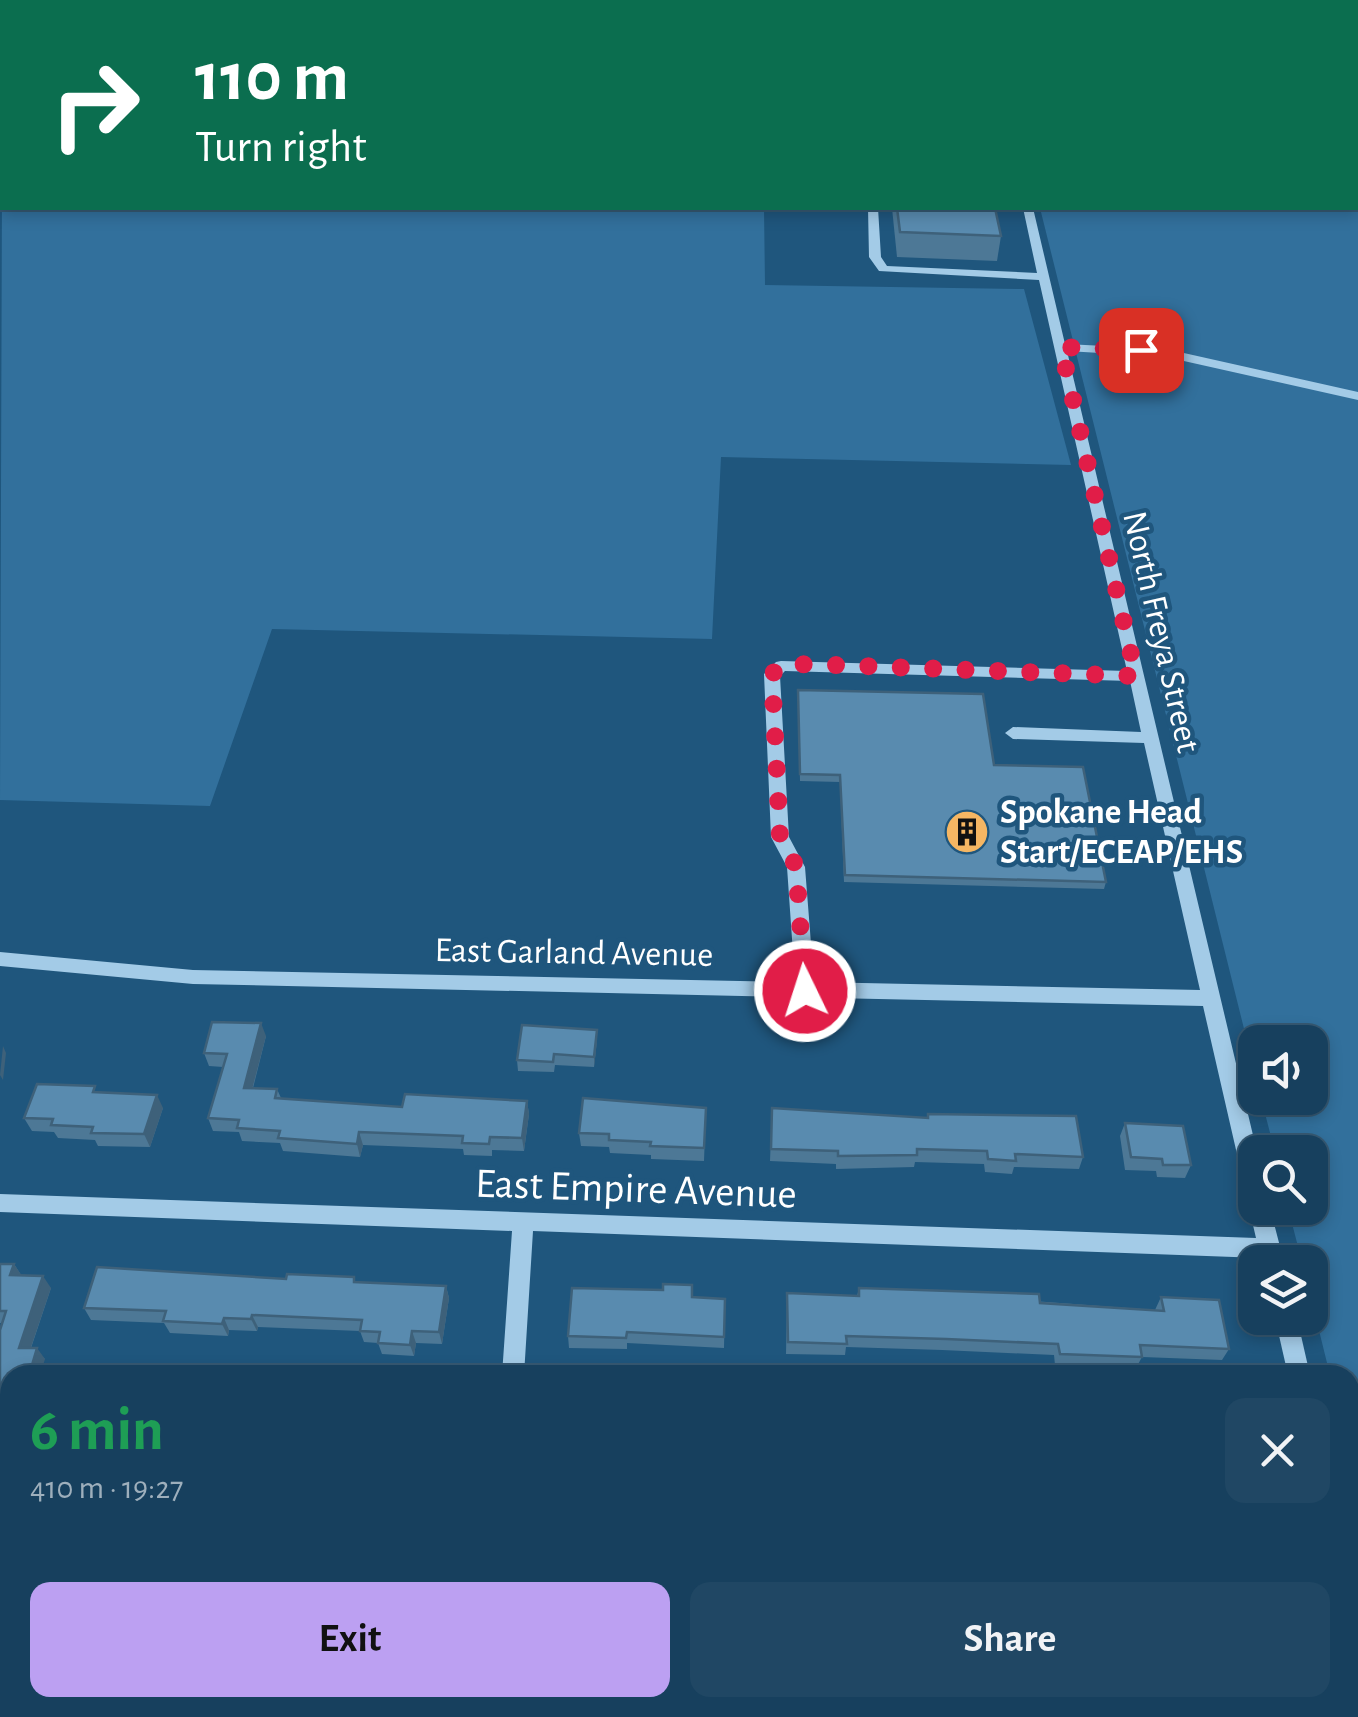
<!DOCTYPE html>
<html lang="en">
<head>
<meta charset="utf-8">
<style>
  :root { --surface:#17405e; --page:#204764; --text:#f1f3f6; --muted:#9eafbc; --line:#365973; --accent:#bca0f2 }
  body { margin:0; font-family:"Alegreya Sans",sans-serif; background:var(--page); color:var(--text); height:100vh; display:flex; flex-direction:column; font-size:38px; white-space:nowrap }
  * { box-sizing:border-box; margin:0 }
  p { font-size:32px; color:var(--muted) }
  .icon { flex:none; width:55px; height:55px; fill:none; stroke:currentColor; stroke-width:2; stroke-linecap:round; stroke-linejoin:round }
  .map { position:relative; flex:1; overflow:hidden }
  .side { position:absolute; left:0px; top:1365px; width:1360px; height:352px; display:flex; flex-direction:column; background:var(--surface); border-radius:30px 30px 0 0; box-shadow:0 5px 15px #0003,0 0 0 2px var(--line) }
  .side>* { flex:none }
  .top-card { position:absolute; left:0px; top:0px; width:1360px; height:210px; box-shadow:0 5px 15px #0003,0 0 0 2px var(--line); background:#0b6e4f; color:#fff; overflow:hidden }
  .controls { position:absolute; left:1238px; top:1025px; display:grid; gap:20px }
  .controls a { display:grid; place-items:center; width:90px; height:90px; border-radius:20px; background:var(--surface); box-shadow:0 5px 15px #0003,0 0 0 2px var(--line); font-size:50px }
  .pin { position:absolute; display:grid; place-items:center; width:85px; height:85px; color:#fff; margin:-42px; border-radius:20px; box-shadow:0 5px 15px #0006 }
  .me { position:absolute; width:110px; margin:-55px; rotate:356deg; stroke-linejoin:round; filter:drop-shadow(0 0 8px #0008) }
  .turn { display:flex; align-items:center; gap:35px; height:210px; padding:0 30px; font-size:45px }
  .turn .icon { width:130px; height:130px; stroke-width:2.5 }
  .turn b { display:block; font-size:70px; line-height:85px }
  .round { display:grid; place-items:center; flex:none; width:105px; height:105px; border-radius:20px; background:var(--page) }
  .summary { display:flex; align-items:center; justify-content:space-between; height:170px; padding:0 30px }
  h1 { font-size:60px; font-weight:700; line-height:75px; color:#1e9e55 }
  .cta { display:flex; gap:20px; margin-top:auto; padding:20px 30px }
  .cta a { flex:1; height:115px; border-radius:20px; background:var(--accent); color:#111; font-size:40px; font-weight:700; line-height:115px; text-align:center }
  .cta a+a { background:var(--page); color:var(--text) }
  .map>svg:first-child { display:block }
</style>
</head>
<body>
<div class="map">
<svg width="1358" height="1717" viewBox="0 0 1358 1717">
  <rect width="100%" height="100%" fill="#1f567d"/>
  <!-- green -->
  <g fill="#32709c">
    <polygon points="2,180 2,208 764,208 765,285 1024,289 1071,465 721,457 712,639 272,629 210,806 0,800"/>
    <polygon points="1358,186 1358,1487 1350,1455 1350,1375 1330,1375 1310,1294 1310,1262 1302,1262 1288,1208 1310,1208 1310,1152 1275,1152 1261,1098 1310,1098 1310,1042 1255,1042 1255,1073 1040,208 1358,208"/>
  </g>
  <g fill="none" stroke-linecap="round" stroke-linejoin="round">
    <!-- minor -->
    <g fill="#a3cbe7" fill-rule="evenodd">
      <rect x="750" y="0" width="8" height="2"/>
      <rect x="797" y="0" width="8" height="2"/>
      <polygon points="978,0 1030,0 1030,1 976,2"/>
      <path d="M 868,208 L 878,208 L 881,257 L 887,266 L 1037,273 L 1023,208 L 1033,208 L 1065,344 L 1166,349 L 1358,392 L 1358,400 L 1166,357 L 1067,351 L 1257,1152 L 1255,1198 L 1248,1196 L 1245,1189 L 1203,1006 L 193,984 L 0,966 L 0,952 L 193,970 L 795,982 L 787,867 L 771,837 L 764,674 L 776,662 L 781,661 L 1127,671 L 1039,280 L 879,271 L 869,257 ZM 785,671 L 1130,681 L 1141,732 L 1013,727 L 1005,733 L 1013,739 L 1144,743 L 1200,990 L 814,982 L 805,867 L 789,837 L 780,676 Z"/>
      <polygon points="0,1194 1256,1238 1249,1208 1255,1200 1255,1208 1270,1208 1284,1262 1262,1262 1261,1258 533,1231 524,1375 502,1375 512,1231 0,1212"/>
      <polygon points="1275,1318 1297,1318 1310,1375 1288,1375"/>
      <polygon points="1350,1579 1358,1583 1358,1639 1350,1635"/>
      <polygon points="380,1708 408,1708 404,1717 376,1717"/>
      <polygon points="1022,1708 1042,1708 1046,1717 1020,1717"/>
    </g>
    <!-- highway -->
    <g fill="#fff" fill-rule="evenodd">
      <polygon points="2,32 2,43 0,44 0,33"/>
      <polygon points="2,63 2,74 0,75 0,64"/>
    </g>
  </g>
  <!-- wall -->
  <g fill="#4d7896">
    <polygon points="843,0 947,0 948,2 843,2"/>
    <polygon points="1274,0 1358,0 1358,25 1358,2 1276,2"/>
    <polygon points="892,208 995,208 1001,236 997,261 897,257"/>
    <polygon points="798,697 994,765 1106,882 1104,889 844,882 840,782 800,781"/>
    <polygon points="597,1030 597,1040 594,1067 555,1065 554,1072 518,1071 517,1060"/>
    <polygon points="266,1036 253,1088 277,1089 281,1098 402,1107 527,1101 529,1114 524,1151 492,1150 492,1156 464,1155 463,1149 363,1145 360,1157 283,1151 280,1143 242,1141 239,1132 213,1131 208,1118 223,1067 209,1066 204,1053"/>
    <polygon points="98,1093 163,1108 150,1147 98,1146 95,1140 58,1138 54,1132 32,1131 24,1118"/>
    <polygon points="706,1108 704,1161 651,1159 651,1155 610,1153 609,1147 581,1146 579,1133"/>
    <polygon points="772,1108 927,1118 928,1114 1083,1157 1079,1169 1014,1167 1012,1174 985,1172 984,1164 915,1162 914,1167 836,1169 836,1164 770,1161"/>
    <polygon points="1125,1123 1191,1165 1185,1178 1157,1177 1156,1171 1125,1170 1120,1136"/>
    <polygon points="0,1264 14,1264 21,1275 51,1288 31,1348 45,1359 10,1375 10,1406 0,1406 0,1330 2,1323 0,1323"/>
    <polygon points="286,1279 446,1286 449,1298 442,1344 416,1343 414,1356 382,1354 378,1343 364,1342 360,1331 258,1327 257,1331 229,1330 228,1336 170,1333 164,1323 91,1320 84,1308"/>
    <polygon points="859,1288 1155,1310 1161,1297 1229,1349 1222,1360 1142,1357 1136,1368 1055,1365 1054,1355 942,1350 846,1347 845,1355 786,1354 787,1293 857,1296"/>
    <polygon points="692,1297 725,1299 724,1348 627,1343 627,1349 569,1348 568,1336"/>
    <polygon points="0,1520 10,1521 10,1596 6,1596 0,1590"/>
    <polygon points="204,1708 293,1708 288,1717 222,1717"/>
  </g>
  <!-- shaded-wall -->
  <g fill="#3e617a">
    <polygon points="261,1023 266,1036 249,1101 244,1088"/>
    <polygon points="597,1030 597,1040 594,1067 594,1057"/>
    <polygon points="3,1046 6,1053 3,1080 0,1075"/>
    <polygon points="157,1095 163,1108 150,1147 144,1134"/>
    <polygon points="527,1101 529,1114 524,1151 522,1138"/>
    <polygon points="359,1132 363,1145 360,1157 357,1144"/>
    <polygon points="14,1264 22,1276 10,1275"/>
    <polygon points="43,1276 51,1288 27,1359 19,1348"/>
    <polygon points="446,1286 449,1298 442,1344 439,1332"/>
    <polygon points="252,1315 258,1327 257,1331 251,1319"/>
    <polygon points="224,1318 229,1330 228,1336 222,1324"/>
    <polygon points="412,1331 416,1343 414,1356 410,1345"/>
    <polygon points="37,1348 45,1359 40,1375 29,1375"/>
    <polygon points="283,1708 293,1708 288,1717 278,1717"/>
  </g>
  <!-- building -->
  <g fill="#598baf" stroke="#3e617a" stroke-width="2.5">
    <polygon points="895,0 947,0 948,2 895,2"/>
    <polygon points="1012,0 1207,0 1208,2 1013,2"/>
    <polygon points="1290,0 1358,0 1358,6 1358,2 1292,2"/>
    <polygon points="897,208 995,208 1001,236 900,232"/>
    <polygon points="798,690 983,694 994,765 1083,767 1106,882 845,875 840,775 800,774"/>
    <polygon points="212,1022 261,1023 244,1088 277,1089 275,1098 402,1107 405,1094 527,1101 522,1138 490,1137 489,1144 462,1143 463,1136 359,1132 357,1144 278,1138 280,1131 237,1128 239,1120 208,1118 227,1054 204,1053"/>
    <polygon points="522,1025 597,1030 594,1057 554,1054 553,1062 517,1060"/>
    <polygon points="37,1084 95,1086 93,1092 157,1095 144,1134 91,1133 93,1127 51,1125 53,1119 24,1118"/>
    <polygon points="583,1098 706,1108 704,1148 650,1146 651,1142 609,1140 609,1134 579,1133"/>
    <polygon points="772,1108 928,1118 928,1114 1076,1116 1083,1157 1015,1154 1016,1161 988,1159 987,1151 917,1149 917,1155 838,1156 838,1151 771,1149"/>
    <polygon points="1125,1123 1183,1126 1191,1165 1163,1165 1162,1159 1131,1157"/>
    <polygon points="0,1264 14,1264 10,1275 43,1276 19,1348 37,1348 29,1375 10,1375 10,1395 0,1395 0,1330 6,1311 0,1311"/>
    <polygon points="97,1267 286,1279 287,1274 354,1277 354,1282 446,1286 439,1332 412,1331 410,1345 378,1343 380,1332 360,1331 362,1320 252,1315 251,1319 224,1318 222,1324 163,1321 166,1311 84,1308"/>
    <polygon points="663,1284 692,1285 692,1297 725,1299 724,1337 627,1332 626,1338 568,1336 572,1288 663,1290"/>
    <polygon points="859,1288 1039,1294 1040,1303 1164,1311 1161,1297 1219,1300 1229,1349 1140,1345 1142,1357 1060,1354 1058,1344 946,1339 846,1336 847,1344 788,1342 787,1293 859,1296"/>
    <polygon points="0,1520 10,1521 10,1588 0,1587 0,1578 3,1571 0,1571"/>
    <polygon points="212,1708 283,1708 278,1717 230,1717"/>
  </g>
  <g fill="none" stroke-linecap="round" stroke-linejoin="round">
    <!-- route -->
    <polyline stroke="#e11d48" stroke-width="18" stroke-dasharray="0 32.4" points="805,991 796,866 780,837 772,674 781,666 808,664 1136,676 1061,347 1141,350"/>
  </g>
  <!-- icons -->
  <defs>
    <g id="building-disc" transform="scale(2.25)"><circle r="9.5" fill="#f5b663" stroke="#1f567d"/><path d="M-4-6H4V6H1V3H-1V6H-4ZM-2.5-4.3h1.7v1.8h-1.7ZM.8-4.3h1.7v1.8H.8ZM-2.5-1h1.7V.8h-1.7ZM.8-1h1.7V.8H.8Z" fill="#111"/></g>
  </defs>
  <g fill-rule="evenodd">
    <use href="#building-disc" x="967" y="832"/>
  </g>
  <g text-anchor="middle" dominant-baseline="central" stroke-width="9" stroke-linejoin="round" paint-order="stroke">
    <!-- street labels -->
    <g font-size="35" fill="#fff" stroke="#1f567d">
      <text transform="translate(1161 632) rotate(77)">North Freya Street</text>
      <text transform="translate(574 953) rotate(1)">East Garland Avenue</text>
    </g>
    <!-- poi labels -->
    <g font-size="35" font-weight="bold" fill="#fff" stroke="#1f567d" text-anchor="start">
      <text x="1000" y="812">Spokane Head<tspan x="1000" dy="40">Start/ECEAP/EHS</tspan></text>
    </g>
    <!-- near-street labels -->
    <g font-size="42" fill="#fff" stroke="#1f567d">
      <text transform="translate(636 1189) rotate(2)">East Empire Avenue</text>
    </g>
  </g>
</svg>
<div class="controls">
<a><svg class="icon" aria-label="sound" viewBox="0 0 24 24"><path d="M4 9h4l5-4v14l-5-4H4zM17 9q2 3 0 6"/></svg></a>
<a><svg class="icon" aria-label="search" viewBox="0 0 24 24"><circle cx="10" cy="10" r="6"/><path d="M15 15l6 6"/></svg></a>
<a><svg class="icon" aria-label="layers" viewBox="0 0 24 24"><path d="M12 4l9 5-9 5-9-5zM3 14l9 5 9-5"/></svg></a>
</div>
<div class="pin" style="left:1141px;top:350px;background:#d93025"><svg class="icon" aria-label="arrive" viewBox="0 0 24 24"><path d="M6 21V4h12l-3 4 3 4H6"/></svg></div>
<svg class="me" style="left:805px;top:991px" viewBox="-20 -20 40 40"><circle r="17" fill="#e11d48" stroke="#fff" stroke-width="3"/><path d="M0-11L8 9 0 5-8 9z" fill="#fff"/></svg>
<div class="top-card">
<div class="turn"><svg class="icon" aria-label="right" viewBox="0 0 24 24"><path d="M7 20v-9h11M14 6l5 5-5 5"/></svg><div><b>110 m</b>Turn right</div></div>
</div>
<section class="side">
<div class="summary"><div><h1>6 min</h1><p>410 m · 19:27</p></div><a class="round"><svg class="icon" aria-label="close" viewBox="0 0 24 24"><path d="M6 6l12 12M18 6L6 18"/></svg></a></div>
<div class="cta"><a>Exit</a><a>Share</a></div>
</section>
</div>
</body>
</html>
